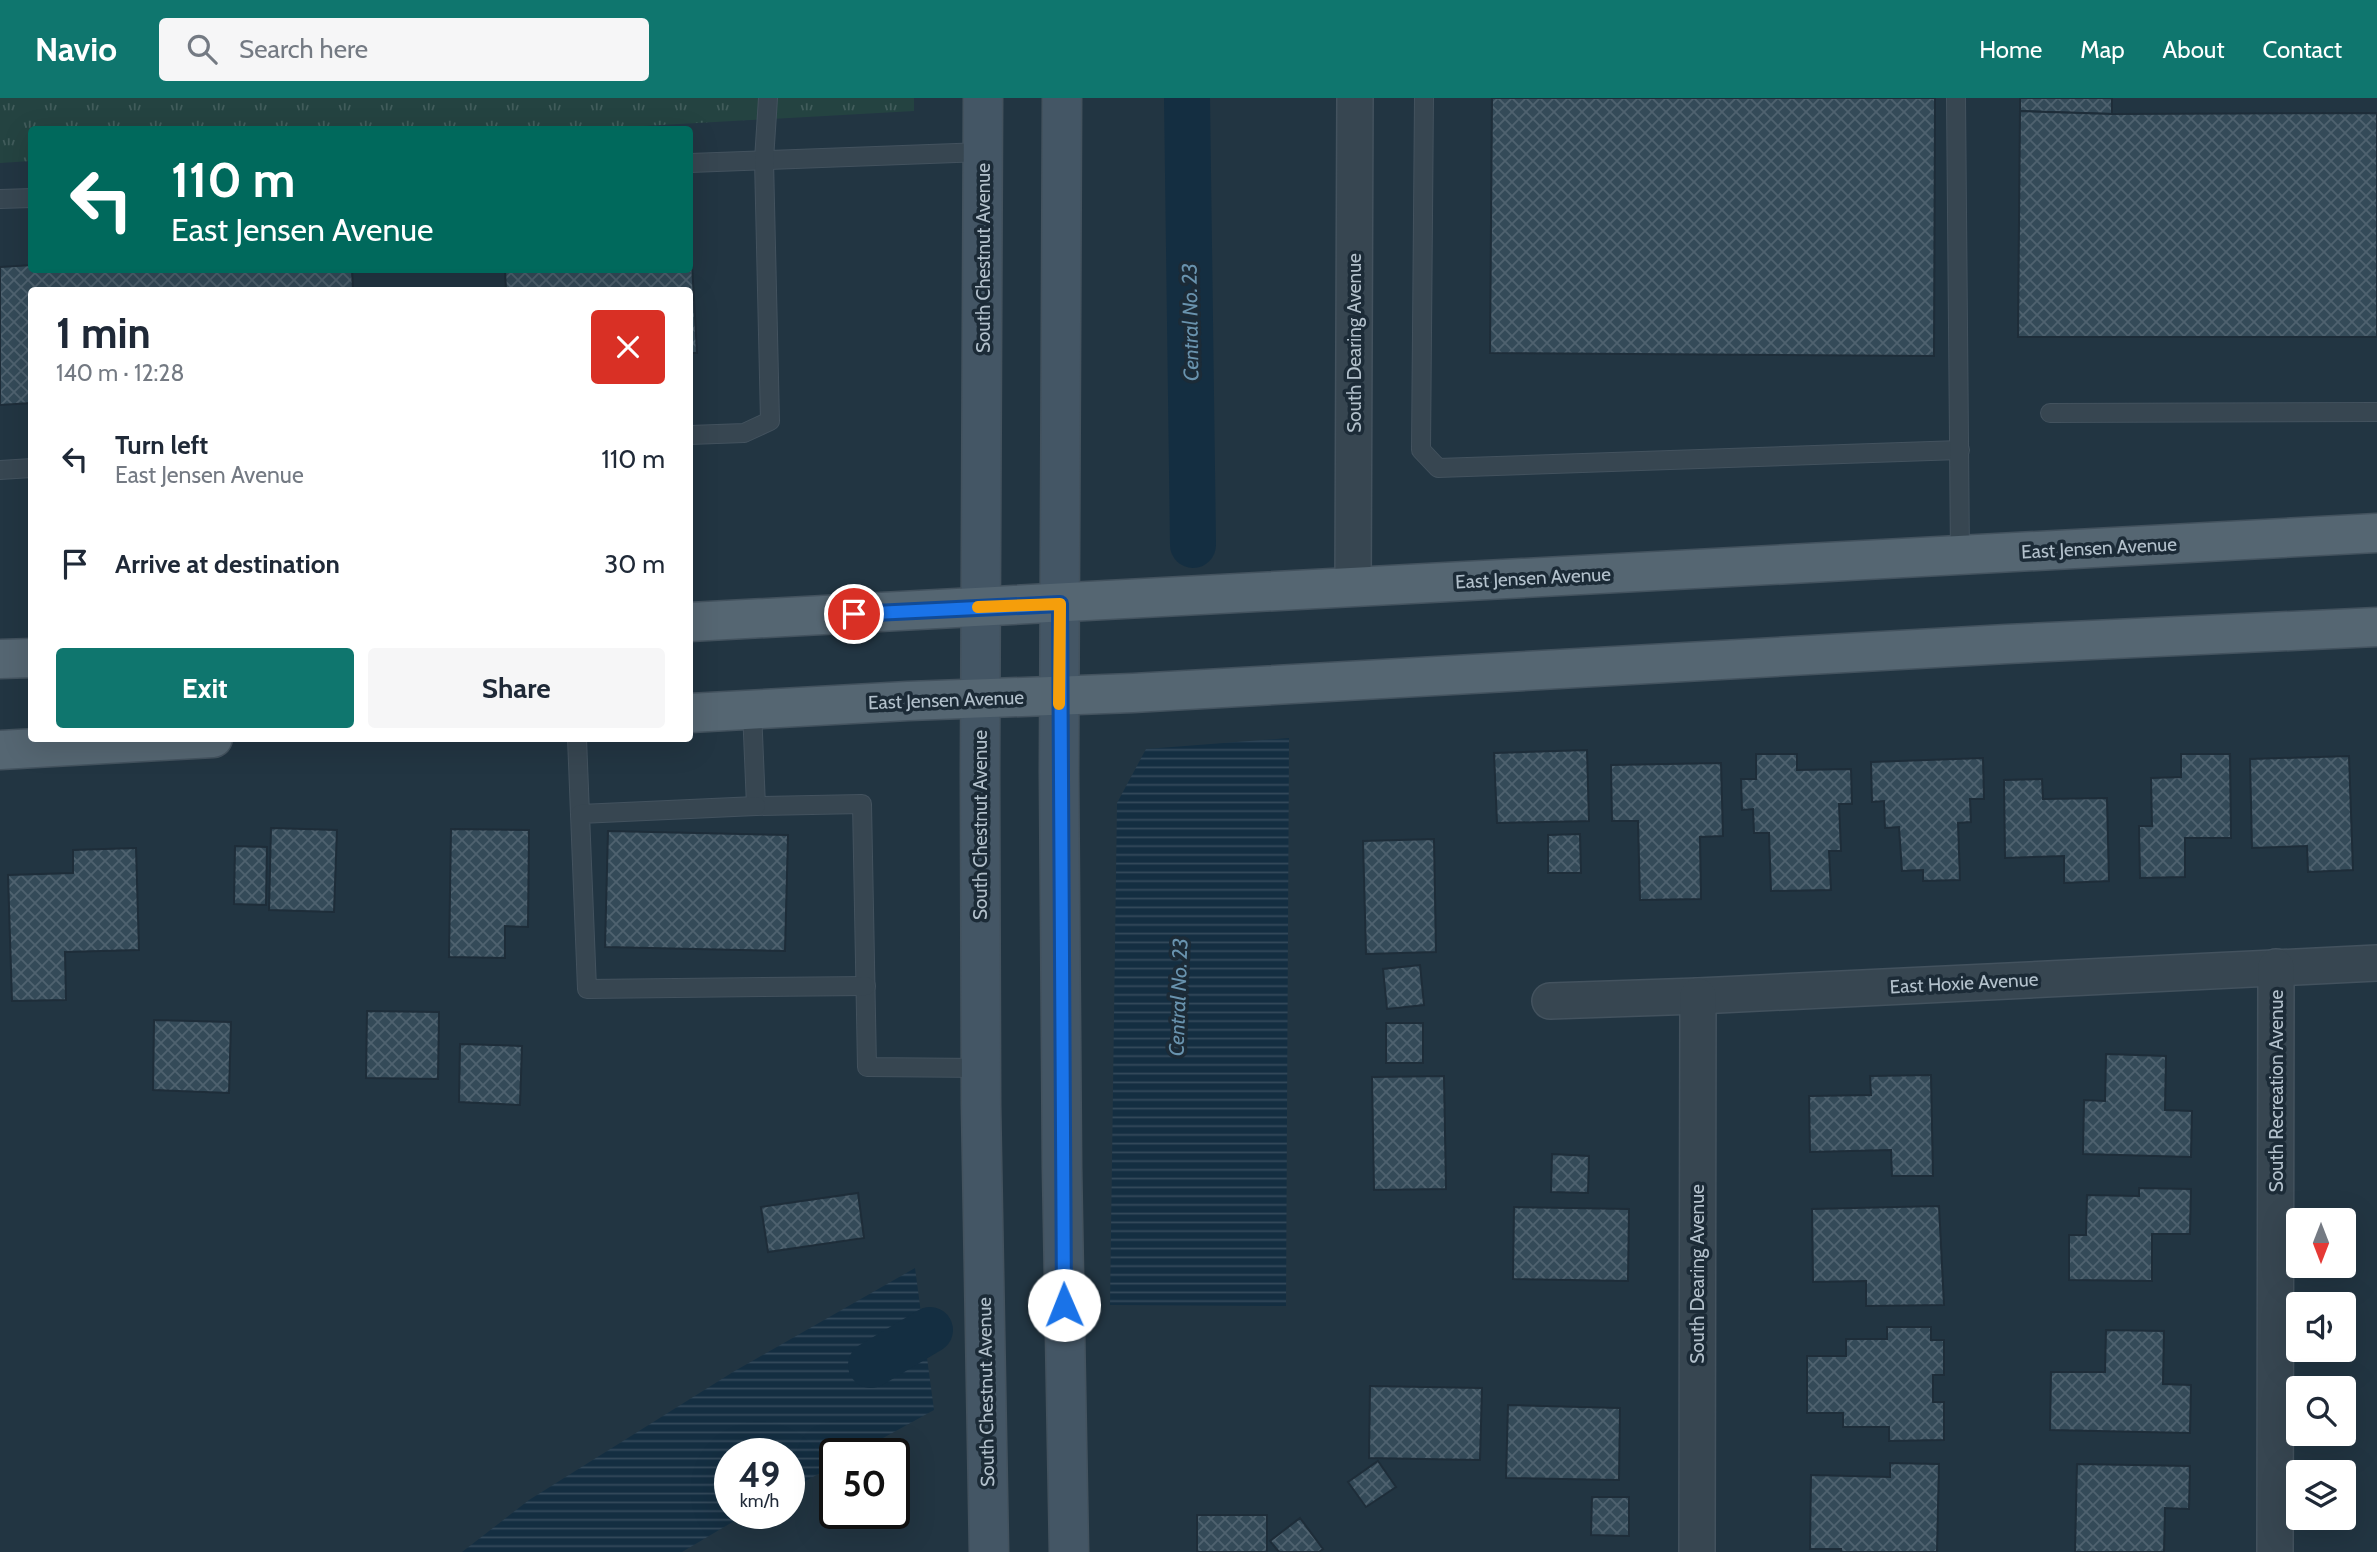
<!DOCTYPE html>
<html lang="en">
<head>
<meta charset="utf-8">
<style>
  :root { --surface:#fff; --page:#f6f6f7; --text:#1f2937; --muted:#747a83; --accent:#0f766e }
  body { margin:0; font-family:Cabin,sans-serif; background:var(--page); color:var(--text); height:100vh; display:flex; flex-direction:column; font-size:26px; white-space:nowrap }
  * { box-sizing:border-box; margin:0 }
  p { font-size:23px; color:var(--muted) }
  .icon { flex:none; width:38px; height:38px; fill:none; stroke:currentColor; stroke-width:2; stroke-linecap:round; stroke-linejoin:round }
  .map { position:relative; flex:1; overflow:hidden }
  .details { position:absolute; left:28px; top:189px; width:665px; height:455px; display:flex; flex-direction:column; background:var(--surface); border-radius:7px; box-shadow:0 7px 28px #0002 }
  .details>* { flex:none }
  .guide { position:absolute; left:28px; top:28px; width:665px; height:147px; border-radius:7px; box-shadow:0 7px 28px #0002; background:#00695c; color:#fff; overflow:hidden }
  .needle { width:46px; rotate:180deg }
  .tools { position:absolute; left:2286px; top:1110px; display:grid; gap:14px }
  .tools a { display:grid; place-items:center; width:70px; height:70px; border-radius:7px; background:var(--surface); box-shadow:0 7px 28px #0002; font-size:35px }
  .speed { position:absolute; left:714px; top:1340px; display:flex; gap:14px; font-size:35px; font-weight:700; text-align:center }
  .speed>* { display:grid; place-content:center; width:91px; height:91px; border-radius:50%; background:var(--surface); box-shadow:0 7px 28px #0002; line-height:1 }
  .speed small { font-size:18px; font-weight:400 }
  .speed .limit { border:4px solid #111; border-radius:10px; background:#fff; color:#111 }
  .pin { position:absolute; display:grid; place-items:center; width:60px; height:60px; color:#fff; margin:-30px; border:4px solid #fff; border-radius:50%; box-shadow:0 2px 7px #0007 }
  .me { position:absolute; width:77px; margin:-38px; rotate:359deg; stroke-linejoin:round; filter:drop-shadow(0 0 5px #0008) }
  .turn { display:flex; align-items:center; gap:24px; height:147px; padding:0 28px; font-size:32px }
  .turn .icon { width:91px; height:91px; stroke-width:2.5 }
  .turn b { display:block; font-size:49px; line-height:60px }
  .round { display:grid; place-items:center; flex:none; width:74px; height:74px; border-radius:7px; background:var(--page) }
  .summary { display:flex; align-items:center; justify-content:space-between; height:119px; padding:0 28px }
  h1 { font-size:42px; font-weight:700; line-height:52px }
  .primary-button { display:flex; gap:14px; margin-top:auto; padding:14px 28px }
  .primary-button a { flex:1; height:80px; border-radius:7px; background:var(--accent); color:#fff; font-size:28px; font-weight:700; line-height:80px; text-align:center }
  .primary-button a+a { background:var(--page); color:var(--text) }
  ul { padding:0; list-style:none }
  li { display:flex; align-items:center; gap:21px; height:105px; padding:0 28px }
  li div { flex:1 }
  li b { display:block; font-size:26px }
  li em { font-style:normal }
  header { display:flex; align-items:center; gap:42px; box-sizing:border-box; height:98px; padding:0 35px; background:var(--accent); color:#fff }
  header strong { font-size:33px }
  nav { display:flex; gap:38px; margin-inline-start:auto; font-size:24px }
  .search { width:490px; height:63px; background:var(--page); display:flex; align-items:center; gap:18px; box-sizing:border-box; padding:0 24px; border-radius:7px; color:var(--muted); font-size:26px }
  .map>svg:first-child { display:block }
</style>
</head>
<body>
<header>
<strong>Navio</strong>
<div class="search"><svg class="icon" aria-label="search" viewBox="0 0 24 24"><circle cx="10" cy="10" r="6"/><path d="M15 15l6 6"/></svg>Search here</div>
<nav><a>Home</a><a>Map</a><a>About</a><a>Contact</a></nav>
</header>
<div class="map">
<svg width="2377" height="1454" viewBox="0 0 2377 1454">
  <defs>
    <pattern id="grass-tufts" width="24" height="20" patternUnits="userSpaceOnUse" patternTransform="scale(1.75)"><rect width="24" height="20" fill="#244341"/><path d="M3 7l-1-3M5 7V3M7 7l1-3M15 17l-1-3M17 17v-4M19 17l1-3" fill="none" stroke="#415c5b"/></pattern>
    <pattern id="water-rules" width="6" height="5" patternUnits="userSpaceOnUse" patternTransform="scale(1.75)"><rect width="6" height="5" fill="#142e41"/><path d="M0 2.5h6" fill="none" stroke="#344a5b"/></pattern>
    <pattern id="building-cross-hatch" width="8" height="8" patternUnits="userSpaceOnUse" patternTransform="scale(1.75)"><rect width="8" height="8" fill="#344a58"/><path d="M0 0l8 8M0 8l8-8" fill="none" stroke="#4f626f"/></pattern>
  </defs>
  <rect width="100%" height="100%" fill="#223542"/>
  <!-- grass -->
  <polygon fill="url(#grass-tufts)" points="0,0 914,0 914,13 590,31 32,32 31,63 0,65"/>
  <!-- water -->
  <g fill="url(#water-rules)">
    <polygon points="1289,640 1286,1208 1110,1207 1117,705 1146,651"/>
    <polygon points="915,1170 934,1312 854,1356 835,1356 835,1367 789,1392 789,1356 730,1356 730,1416 746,1416 682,1454 462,1454 529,1402 733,1274"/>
  </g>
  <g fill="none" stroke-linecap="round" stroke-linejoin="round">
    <!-- canal -->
    <g stroke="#142e41" stroke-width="46">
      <polyline points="1187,0 1193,447"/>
      <polyline points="871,1267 930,1232"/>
    </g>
  </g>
  <!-- building -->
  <g fill="url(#building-cross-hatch)" stroke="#1e2d39" stroke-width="2">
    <polygon points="1492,0 1935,0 1934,258 1490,255"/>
    <polygon points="2020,0 2112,0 2112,16 2020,13"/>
    <polygon points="2020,13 2112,16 2377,15 2377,239 2018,239"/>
    <polygon points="690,130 697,255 690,255 690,192 506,192 505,172 690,172"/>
    <polygon points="32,167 32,172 352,172 353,192 32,192 32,305 0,307 0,169"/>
    <polygon points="1587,652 1589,723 1497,725 1494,655"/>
    <polygon points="1756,656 1797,656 1797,672 1851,671 1852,706 1839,706 1841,753 1829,753 1831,792 1771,793 1769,735 1754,735 1753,711 1742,712 1741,681 1756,681"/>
    <polygon points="2181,656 2230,656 2231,740 2185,740 2185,779 2140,780 2139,728 2152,728 2151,680 2181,679"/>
    <polygon points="2349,658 2353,772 2308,774 2307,748 2252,750 2250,661"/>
    <polygon points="1983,660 1984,701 1970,701 1971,724 1958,725 1960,782 1923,783 1923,772 1902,773 1899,729 1885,730 1884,703 1872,704 1871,664"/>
    <polygon points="1721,665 1723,738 1700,739 1701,801 1640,802 1638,723 1612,723 1611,667"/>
    <polygon points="2042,681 2043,701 2107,700 2109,783 2064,785 2064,758 2005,760 2004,682"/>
    <polygon points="271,730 337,732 334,814 269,812"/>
    <polygon points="451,731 529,732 528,829 505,828 505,860 449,859"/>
    <polygon points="608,733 788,737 785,853 605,849"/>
    <polygon points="1580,736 1581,775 1548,775 1548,737"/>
    <polygon points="1434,741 1436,854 1366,856 1363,743"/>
    <polygon points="235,748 267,749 266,807 234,806"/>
    <polygon points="136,750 139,852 65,854 66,902 12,903 8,777 73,775 73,752"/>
    <polygon points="1420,867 1424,907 1387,911 1383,871"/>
    <polygon points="367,913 439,914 438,981 366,980"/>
    <polygon points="154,922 231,924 229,995 153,992"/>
    <rect x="1386" y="925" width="37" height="40"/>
    <polygon points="460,946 522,948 520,1007 459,1004"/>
    <polygon points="2106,956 2166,958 2165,1012 2192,1013 2191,1059 2083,1056 2084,1002 2105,1003"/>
    <polygon points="1931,977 1933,1078 1892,1078 1891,1052 1810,1054 1809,998 1871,997 1870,978"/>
    <polygon points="1444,978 1446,1091 1374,1092 1372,979"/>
    <polygon points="1552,1056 1589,1058 1588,1095 1551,1094"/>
    <polygon points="2139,1090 2191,1091 2190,1136 2152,1136 2152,1183 2069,1182 2069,1137 2086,1137 2087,1097 2139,1098"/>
    <polygon points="858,1095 864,1140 768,1154 761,1109"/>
    <polygon points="1939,1108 1944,1207 1866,1208 1866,1183 1813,1184 1812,1111"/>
    <polygon points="1514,1109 1629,1111 1628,1183 1513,1181"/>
    <polygon points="1887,1229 1931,1229 1931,1242 1944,1242 1944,1277 1933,1277 1933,1304 1944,1304 1944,1342 1889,1343 1889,1329 1843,1329 1843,1315 1807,1315 1807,1258 1846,1258 1846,1241 1887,1241"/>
    <polygon points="2106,1232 2164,1233 2163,1286 2191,1287 2190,1335 2050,1332 2051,1274 2105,1274"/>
    <polygon points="1370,1288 1482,1290 1480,1362 1369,1360"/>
    <polygon points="1508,1307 1620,1310 1619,1382 1506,1380"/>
    <polygon points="1378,1363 1396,1389 1366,1409 1348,1384"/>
    <polygon points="1890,1365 1939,1366 1937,1454 1841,1454 1841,1451 1810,1451 1811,1377 1890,1379"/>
    <polygon points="2077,1366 2190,1368 2189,1411 2165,1410 2164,1454 2075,1454"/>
    <polygon points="1592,1399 1629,1399 1629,1438 1591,1437"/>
    <rect x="1197" y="1417" width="70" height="37"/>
    <polygon points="1300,1420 1323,1451 1319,1454 1279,1454 1270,1443"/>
  </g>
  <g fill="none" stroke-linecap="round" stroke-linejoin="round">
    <!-- lane casing -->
    <g stroke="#43525e" stroke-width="20">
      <g id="lane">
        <polyline points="1424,0 1421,352 1438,370 1960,352"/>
        <polyline points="1956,0 1960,458"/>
        <polyline points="690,65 983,54"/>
        <polyline points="0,101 32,100"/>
        <polyline points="2050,315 2377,314"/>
        <polyline points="690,337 744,335 770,323 764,62 768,0"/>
        <polyline points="0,372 32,370"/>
        <polyline points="752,612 756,708 862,706 867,969 981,970"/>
        <polyline points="577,640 580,716"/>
        <polyline points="756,708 580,716 587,891 866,888"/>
      </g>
    </g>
    <!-- street casing -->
    <g stroke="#43525e" stroke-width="38">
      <g id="street">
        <polyline points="1353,490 1355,0"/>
        <polyline points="1550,903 1698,898 2377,865"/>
        <polyline points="1697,1454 1698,898"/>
        <polyline points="2275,1454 2276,869"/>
      </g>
    </g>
    <!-- secondary casing -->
    <g stroke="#43525e" stroke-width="41">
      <g id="secondary">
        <polyline points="983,0 980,674 981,1007 989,1454"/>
        <polyline points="1062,0 1059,674 1062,1070 1069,1454"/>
      </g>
    </g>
    <!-- primary casing -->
    <g stroke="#43525e" stroke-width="41">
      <g id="primary">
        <polyline points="690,524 2377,435"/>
        <polyline points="0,561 32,560"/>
        <polyline points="690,615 908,603 1133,595 2007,546 2377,529"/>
        <polyline points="0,652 213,640"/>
      </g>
    </g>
    <!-- lane -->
    <use href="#lane" stroke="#374651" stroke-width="18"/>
    <!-- street -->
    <use href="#street" stroke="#374651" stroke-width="35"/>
    <!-- secondary -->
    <use href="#secondary" stroke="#445665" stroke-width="38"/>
    <!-- primary -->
    <use href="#primary" stroke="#556672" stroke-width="38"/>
  </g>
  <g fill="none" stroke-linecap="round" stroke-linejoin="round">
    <!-- route casing -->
    <g stroke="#114b97" stroke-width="18">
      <polyline id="route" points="854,516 1060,506 1064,1207"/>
    </g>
    <!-- route -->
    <use href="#route" stroke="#1a73e8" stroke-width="12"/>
    <!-- slow -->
    <polyline stroke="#f59e0b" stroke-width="12" points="978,509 1060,506 1059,606"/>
  </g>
  <g text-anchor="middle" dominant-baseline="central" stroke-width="7" stroke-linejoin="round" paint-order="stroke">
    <!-- street labels -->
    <g font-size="19" fill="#b3c1cc" stroke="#1c2b37">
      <text transform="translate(983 160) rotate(-90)">South Chestnut Avenue</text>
      <text transform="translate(1354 245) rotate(-90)">South Dearing Avenue</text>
      <text transform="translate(2099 450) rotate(-3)">East Jensen Avenue</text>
      <text transform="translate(1533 480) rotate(-3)">East Jensen Avenue</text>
      <text transform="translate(946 602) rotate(-2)">East Jensen Avenue</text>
      <text transform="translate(980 727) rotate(-90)">South Chestnut Avenue</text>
      <text transform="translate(1964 885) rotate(-3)">East Hoxie Avenue</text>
      <text transform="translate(2276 993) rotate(-90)">South Recreation Avenue</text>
      <text transform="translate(1697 1176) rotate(-90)">South Dearing Avenue</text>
      <text transform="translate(986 1294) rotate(-91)">South Chestnut Avenue</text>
    </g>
    <!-- water labels -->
    <g font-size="21" font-style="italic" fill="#6993ae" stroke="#1c2b37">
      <text transform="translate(1190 224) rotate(-91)">Central No. 23</text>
      <text transform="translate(1178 899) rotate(-88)">Central No. 23</text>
    </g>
  </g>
</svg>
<div class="tools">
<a><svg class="needle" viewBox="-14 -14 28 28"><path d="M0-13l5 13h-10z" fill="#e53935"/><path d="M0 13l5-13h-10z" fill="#747a83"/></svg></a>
<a><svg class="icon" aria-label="sound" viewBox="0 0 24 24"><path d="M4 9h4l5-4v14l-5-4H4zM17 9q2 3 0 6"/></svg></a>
<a><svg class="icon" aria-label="search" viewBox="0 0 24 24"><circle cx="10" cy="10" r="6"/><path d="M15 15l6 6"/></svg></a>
<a><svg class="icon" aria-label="layers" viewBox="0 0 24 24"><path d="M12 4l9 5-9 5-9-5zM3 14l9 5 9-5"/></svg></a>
</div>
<div class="speed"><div>49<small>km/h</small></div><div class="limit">50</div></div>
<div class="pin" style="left:854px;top:516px;background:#d93025"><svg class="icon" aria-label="arrive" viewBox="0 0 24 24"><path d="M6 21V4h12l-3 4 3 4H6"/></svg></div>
<svg class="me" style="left:1064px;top:1207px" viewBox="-20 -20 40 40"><circle r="19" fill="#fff"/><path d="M0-13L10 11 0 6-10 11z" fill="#1a73e8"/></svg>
<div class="guide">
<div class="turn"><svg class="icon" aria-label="left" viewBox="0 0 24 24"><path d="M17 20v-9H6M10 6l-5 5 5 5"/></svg><div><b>110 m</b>East Jensen Avenue</div></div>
</div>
<section class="details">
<div class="summary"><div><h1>1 min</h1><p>140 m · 12:28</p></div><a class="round" style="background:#d93025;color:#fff"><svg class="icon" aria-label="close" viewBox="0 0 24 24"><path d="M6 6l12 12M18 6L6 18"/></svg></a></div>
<ul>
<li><svg class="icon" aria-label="left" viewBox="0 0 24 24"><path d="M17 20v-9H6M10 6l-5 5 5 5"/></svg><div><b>Turn left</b><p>East Jensen Avenue</p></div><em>110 m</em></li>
<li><svg class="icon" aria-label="arrive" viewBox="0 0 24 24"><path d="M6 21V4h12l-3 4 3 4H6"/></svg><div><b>Arrive at destination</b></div><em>30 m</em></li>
</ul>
<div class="primary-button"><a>Exit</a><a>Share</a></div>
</section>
</div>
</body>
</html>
